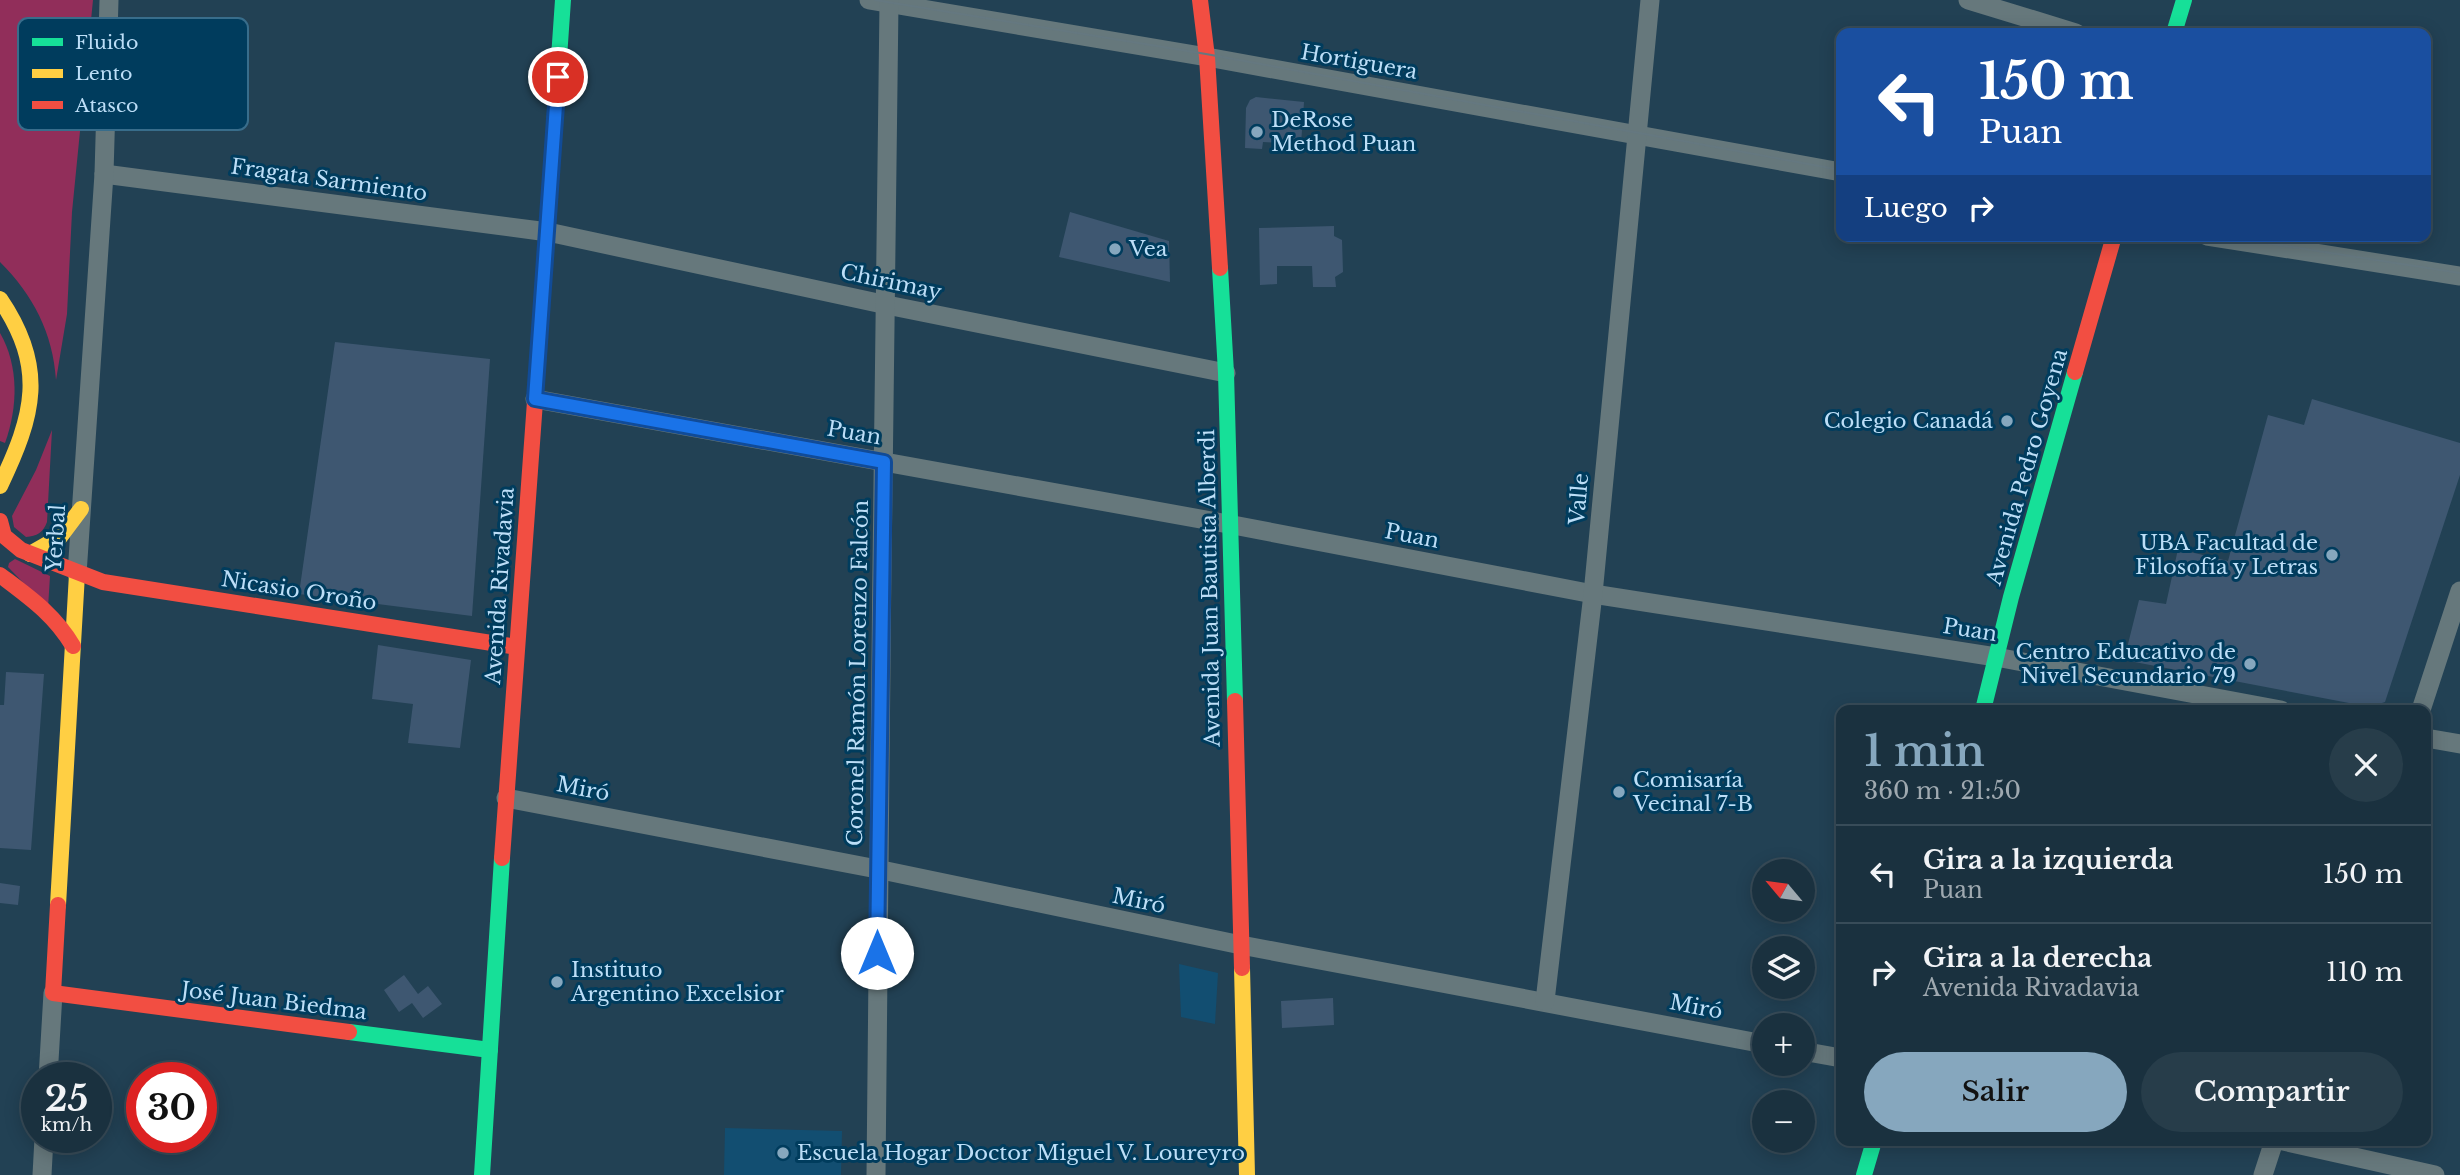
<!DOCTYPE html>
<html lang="es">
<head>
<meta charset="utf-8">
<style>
  :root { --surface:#1a313f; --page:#273d4a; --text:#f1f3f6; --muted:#9fa9b0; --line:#384c59; --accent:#86a7be }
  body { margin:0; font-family:"Libre Baskerville",serif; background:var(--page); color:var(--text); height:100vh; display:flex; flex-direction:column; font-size:26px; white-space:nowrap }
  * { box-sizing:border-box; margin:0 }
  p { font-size:23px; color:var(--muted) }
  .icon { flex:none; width:38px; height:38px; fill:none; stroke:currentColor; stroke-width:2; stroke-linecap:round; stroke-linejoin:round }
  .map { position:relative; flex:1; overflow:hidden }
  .details { position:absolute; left:1836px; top:705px; width:595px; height:441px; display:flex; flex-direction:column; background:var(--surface); border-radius:14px; box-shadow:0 4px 18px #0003,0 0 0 2px var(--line) }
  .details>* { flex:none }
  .top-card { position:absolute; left:1836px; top:28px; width:595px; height:214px; border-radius:14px; box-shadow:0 4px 18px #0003,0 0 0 2px var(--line); background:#1a4fa0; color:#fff; overflow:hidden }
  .needle { width:46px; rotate:299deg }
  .fabs { position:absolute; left:1752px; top:859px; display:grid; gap:14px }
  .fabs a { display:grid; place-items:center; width:63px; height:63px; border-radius:50%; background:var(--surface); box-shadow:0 4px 18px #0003,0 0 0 2px var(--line); font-size:35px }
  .speed { position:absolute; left:21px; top:1062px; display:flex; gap:14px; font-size:35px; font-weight:700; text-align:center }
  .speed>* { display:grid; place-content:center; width:91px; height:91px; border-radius:50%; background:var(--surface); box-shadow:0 4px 18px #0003,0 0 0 2px var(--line); line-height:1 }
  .speed small { font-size:18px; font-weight:400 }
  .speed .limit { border:10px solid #d22; background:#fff; color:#111 }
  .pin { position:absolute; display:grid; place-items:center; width:60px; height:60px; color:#fff; margin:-30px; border:4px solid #fff; border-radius:50%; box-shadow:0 2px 7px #0007 }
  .me { position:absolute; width:77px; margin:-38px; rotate:0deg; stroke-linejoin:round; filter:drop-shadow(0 0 5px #0008) }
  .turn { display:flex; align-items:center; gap:24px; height:147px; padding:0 28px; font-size:32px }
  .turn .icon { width:91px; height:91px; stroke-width:2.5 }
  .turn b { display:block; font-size:49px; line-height:60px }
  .then { display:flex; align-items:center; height:66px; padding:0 28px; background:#0003; gap:14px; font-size:26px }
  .round { display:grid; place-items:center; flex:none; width:74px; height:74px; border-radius:37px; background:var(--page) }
  .headline { display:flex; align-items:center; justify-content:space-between; height:119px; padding:0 28px }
  h1 { font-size:42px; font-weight:600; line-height:52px; color:var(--accent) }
  .action { display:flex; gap:14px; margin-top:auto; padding:14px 28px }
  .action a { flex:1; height:80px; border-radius:42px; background:var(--accent); color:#111; font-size:28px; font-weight:600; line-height:80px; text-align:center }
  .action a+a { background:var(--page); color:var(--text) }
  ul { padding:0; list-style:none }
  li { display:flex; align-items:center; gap:21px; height:98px; padding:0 28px; border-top:2px solid var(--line) }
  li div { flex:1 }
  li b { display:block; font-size:26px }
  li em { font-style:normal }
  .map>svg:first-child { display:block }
</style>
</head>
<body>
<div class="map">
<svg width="2460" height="1175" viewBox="0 0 2460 1175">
  <rect width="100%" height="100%" fill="#224154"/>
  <!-- built -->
  <g fill="#124e71">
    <polygon points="1179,964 1218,973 1215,1024 1181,1017"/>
    <polygon points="725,1128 842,1131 841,1175 724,1175"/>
  </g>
  <!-- green -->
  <g fill="#912e5a">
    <path d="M 0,0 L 93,0 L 72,212 L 67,314 L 56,380 C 53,333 33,295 0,262 Z"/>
    <path d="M 0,333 C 19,366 18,407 5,443 L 0,441 Z"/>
    <path d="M 52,430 L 47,522 C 43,533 37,536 26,537 L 14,527 L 12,516 L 36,470 Z"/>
    <polygon points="15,559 50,576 48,608 8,567 9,563"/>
  </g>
  <!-- building -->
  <g fill="#3e5771">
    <polygon points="1256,97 1304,102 1301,144 1263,142 1262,149 1245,148 1246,108 1250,100"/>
    <polygon points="1070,212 1169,241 1170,282 1059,257"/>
    <polygon points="1334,226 1334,236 1342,240 1343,272 1335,277 1336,287 1313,287 1312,266 1277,266 1277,284 1260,285 1259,228"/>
    <polygon points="335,342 490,359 472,616 299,594"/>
    <polygon points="2312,399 2460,443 2460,475 2385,702 2370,707 2124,660 2139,600 2166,604 2178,549 2228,561 2268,415 2304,425"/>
    <polygon points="378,645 471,660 460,748 408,743 413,704 372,699"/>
    <polygon points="6,672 44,674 31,850 0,848 0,705 4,705"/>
    <polygon points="0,883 20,886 18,905 0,903"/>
    <polygon points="404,975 418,994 428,986 442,1004 423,1018 412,1003 399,1012 384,990"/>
    <polygon points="1333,998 1334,1025 1282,1028 1281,1001"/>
  </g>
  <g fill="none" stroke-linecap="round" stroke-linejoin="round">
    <!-- street -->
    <g stroke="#66787c" stroke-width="19">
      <polyline points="869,0 1207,57 1841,172"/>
      <polyline points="1968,0 2076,33"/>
      <polyline points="104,174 548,232 887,305 1226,373"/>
      <polyline points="2207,236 2460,276"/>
      <polyline points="535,399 1228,524 1593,594 1996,657 2281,710"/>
      <polyline points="77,574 104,174 109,0"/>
      <polyline points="2421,710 2460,591"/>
      <polyline points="2426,738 2460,744"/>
      <polyline points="506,798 877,869 1241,945 1764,1044"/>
      <polyline points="1545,1001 1593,594 1650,0"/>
      <polyline points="1802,1051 1841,1058"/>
      <polyline points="48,1078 53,993"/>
      <polyline points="2283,1141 2435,1175"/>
      <polyline points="42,1175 44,1138"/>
      <path d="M 876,1175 C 877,784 886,394 889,3"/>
      <polyline points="2263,1175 2274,1141"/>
    </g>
    <!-- fast -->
    <g stroke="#16e098" stroke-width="16">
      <polyline points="2174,33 2184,0"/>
      <polyline points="1220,268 1226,373 1235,701"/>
      <polyline points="538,360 563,0"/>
      <polyline points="1983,710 2011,597 2075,372"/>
      <polyline points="349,1032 490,1050"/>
      <polyline points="482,1175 502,858"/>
      <polyline points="1864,1175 1874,1141"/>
    </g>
    <!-- slow -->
    <g stroke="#ffcf43" stroke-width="16">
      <path d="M 0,299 C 47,368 34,415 0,486"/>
      <polyline points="30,554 60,537 81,509"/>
      <polyline points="58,905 77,574"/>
      <polyline points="1242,968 1247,1175"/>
    </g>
    <!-- jam -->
    <g stroke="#f24e42" stroke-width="16">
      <polyline points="1200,0 1207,57 1220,268"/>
      <polyline points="2075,372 2114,236"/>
      <polyline points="0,521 4,536 21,550 103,582 517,647"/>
      <path d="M 0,575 C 29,597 54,614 73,646"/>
      <polyline points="1235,701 1242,968"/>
      <polyline points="502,858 538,360"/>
      <polyline points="58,905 53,993 349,1032"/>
    </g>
    <!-- tram -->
    <g stroke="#657880" stroke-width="2">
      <polyline points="875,0 1206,54 1841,170"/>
      <polyline points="2221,236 2460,273"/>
    </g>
  </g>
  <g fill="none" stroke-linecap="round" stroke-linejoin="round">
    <!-- route casing -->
    <g stroke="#114b97" stroke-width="18">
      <polyline id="route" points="558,77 535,399 884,462 877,953"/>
    </g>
    <!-- route -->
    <use href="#route" stroke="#1a73e8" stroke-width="12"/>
  </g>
  <!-- markers -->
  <g fill="#86a7be" stroke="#003c5d" stroke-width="2.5">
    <circle cx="1257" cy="132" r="7"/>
    <circle cx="1115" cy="249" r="7"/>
    <circle cx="2007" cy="421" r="7"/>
    <circle cx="2332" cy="555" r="7"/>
    <circle cx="2250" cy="664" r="7"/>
    <circle cx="1619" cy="792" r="7"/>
    <circle cx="557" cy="982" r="7"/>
    <circle cx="783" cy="1153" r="7"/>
  </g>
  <g text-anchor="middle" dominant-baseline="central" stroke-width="6" stroke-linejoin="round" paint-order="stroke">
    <!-- street labels -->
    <g font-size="21" fill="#bcdef7" stroke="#003c5d">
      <text transform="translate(1359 62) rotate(10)">Hortiguera</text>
      <text transform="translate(329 180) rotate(8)">Fragata Sarmiento</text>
      <text transform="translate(891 282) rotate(12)">Chirimay</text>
      <text transform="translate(854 433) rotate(10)">Puan</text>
      <text transform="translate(2027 467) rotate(-74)">Avenida Pedro Goyena</text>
      <text transform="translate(1579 499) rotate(-85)">Valle</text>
      <text transform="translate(1412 536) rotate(11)">Puan</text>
      <text transform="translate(56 538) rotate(-86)">Yerbal</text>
      <text transform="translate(500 586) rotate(-86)">Avenida Rivadavia</text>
      <text transform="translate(1210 588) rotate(-91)">Avenida Juan Bautista Alberdi</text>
      <text transform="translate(299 591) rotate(9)">Nicasio Oroño</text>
      <text transform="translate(1970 630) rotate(9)">Puan</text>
      <text transform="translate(858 673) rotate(-89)">Coronel Ramón Lorenzo Falcón</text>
      <text transform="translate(583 789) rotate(11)">Miró</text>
      <text transform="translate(1139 901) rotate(12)">Miró</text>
      <text transform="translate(274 1001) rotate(7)">José Juan Biedma</text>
      <text transform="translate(1696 1007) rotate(11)">Miró</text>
    </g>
    <!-- poi labels -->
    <g font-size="21" fill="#bcdef7" stroke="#003c5d" text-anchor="start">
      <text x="1271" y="120">DeRose<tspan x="1271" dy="24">Method Puan</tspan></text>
      <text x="1129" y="249">Vea</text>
      <text x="1993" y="421" text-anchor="end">Colegio Canadá</text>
      <text x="2318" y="543" text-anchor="end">UBA Facultad de<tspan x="2318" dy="24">Filosofía y Letras</tspan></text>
      <text x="2236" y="652" text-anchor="end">Centro Educativo de<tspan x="2236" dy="24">Nivel Secundario 79</tspan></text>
      <text x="1633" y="780">Comisaría<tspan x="1633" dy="24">Vecinal 7-B</tspan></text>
      <text x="571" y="970">Instituto<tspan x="571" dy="24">Argentino Excelsior</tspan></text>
      <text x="797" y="1153">Escuela Hogar Doctor Miguel V. Loureyro</text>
    </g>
  </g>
  <!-- legend -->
  <rect x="18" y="18" width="230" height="112" rx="10" fill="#003c5d" stroke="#386d8b" stroke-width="2"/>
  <rect x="32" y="38" width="31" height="8" fill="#16e098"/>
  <rect x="32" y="69" width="31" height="9" fill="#ffcf43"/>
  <rect x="32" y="101" width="31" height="8" fill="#f24e42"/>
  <g font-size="19" fill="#bcdef7">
    <text x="75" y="49">Fluido</text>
    <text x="75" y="80">Lento</text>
    <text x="75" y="112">Atasco</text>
  </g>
</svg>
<div class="fabs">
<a><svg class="needle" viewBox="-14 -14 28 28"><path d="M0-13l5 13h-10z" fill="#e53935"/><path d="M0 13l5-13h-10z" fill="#9fa9b0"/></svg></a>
<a><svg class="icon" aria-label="layers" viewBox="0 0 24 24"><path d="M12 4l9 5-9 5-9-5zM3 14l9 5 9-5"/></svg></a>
<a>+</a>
<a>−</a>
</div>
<div class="speed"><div>25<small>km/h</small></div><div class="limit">30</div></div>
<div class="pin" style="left:558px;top:77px;background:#d93025"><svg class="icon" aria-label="arrive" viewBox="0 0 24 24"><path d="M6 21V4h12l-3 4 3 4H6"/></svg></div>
<svg class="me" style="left:877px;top:953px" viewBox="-20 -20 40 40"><circle r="19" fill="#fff"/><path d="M0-13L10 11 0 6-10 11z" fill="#1a73e8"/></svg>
<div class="top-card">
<div class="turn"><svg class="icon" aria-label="left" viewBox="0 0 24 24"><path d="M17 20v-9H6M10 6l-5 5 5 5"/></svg><div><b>150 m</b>Puan</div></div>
<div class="then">Luego<svg class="icon" aria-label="right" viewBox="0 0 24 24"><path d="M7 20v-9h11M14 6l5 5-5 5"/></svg></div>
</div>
<section class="details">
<div class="headline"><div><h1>1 min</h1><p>360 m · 21:50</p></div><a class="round"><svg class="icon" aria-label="close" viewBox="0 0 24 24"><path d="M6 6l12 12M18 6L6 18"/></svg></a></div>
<ul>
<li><svg class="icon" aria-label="left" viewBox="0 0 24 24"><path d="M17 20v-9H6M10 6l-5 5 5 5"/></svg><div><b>Gira a la izquierda</b><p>Puan</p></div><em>150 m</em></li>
<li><svg class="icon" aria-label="right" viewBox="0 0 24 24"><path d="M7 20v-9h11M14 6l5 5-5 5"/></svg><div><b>Gira a la derecha</b><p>Avenida Rivadavia</p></div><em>110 m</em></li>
</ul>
<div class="action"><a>Salir</a><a>Compartir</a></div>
</section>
</div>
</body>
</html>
